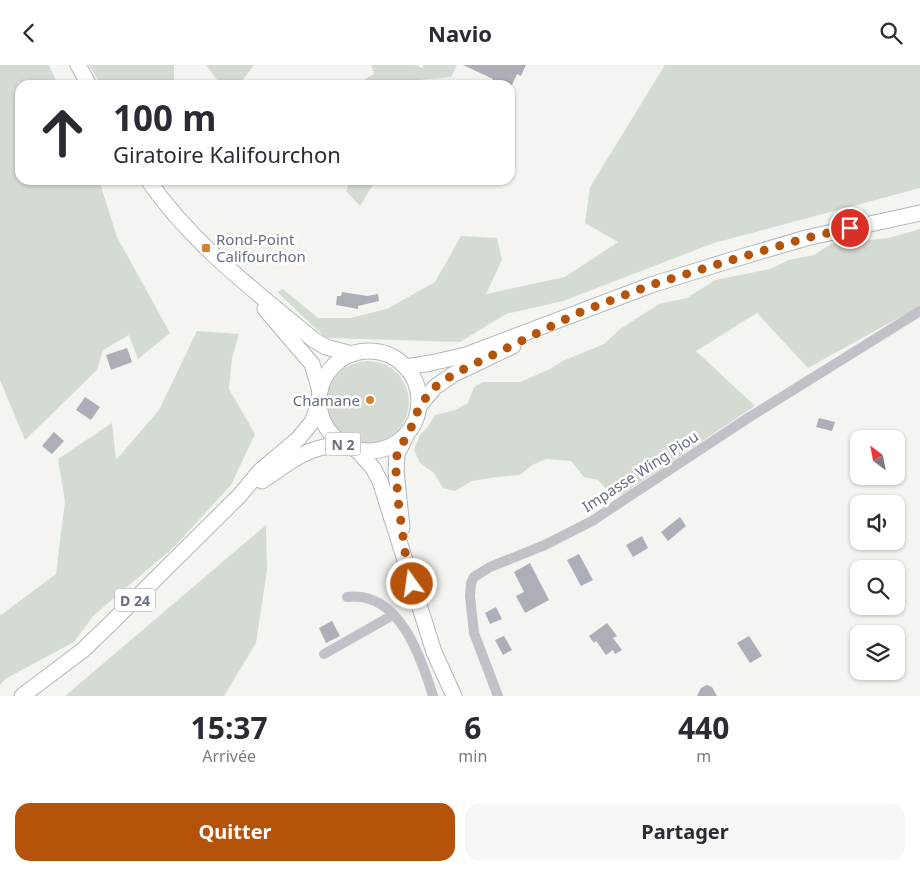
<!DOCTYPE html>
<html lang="fr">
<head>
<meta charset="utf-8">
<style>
  :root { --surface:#fff; --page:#f7f7f7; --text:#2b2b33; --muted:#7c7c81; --accent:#b45309 }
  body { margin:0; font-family:"Noto Sans",sans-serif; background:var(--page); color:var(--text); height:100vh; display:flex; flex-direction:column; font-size:19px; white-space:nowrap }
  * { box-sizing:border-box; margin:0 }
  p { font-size:16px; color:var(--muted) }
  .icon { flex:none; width:28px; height:28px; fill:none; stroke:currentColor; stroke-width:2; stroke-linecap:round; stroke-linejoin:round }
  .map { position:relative; height:631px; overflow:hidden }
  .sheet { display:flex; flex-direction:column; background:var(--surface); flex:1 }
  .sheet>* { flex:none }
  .top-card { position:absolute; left:15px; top:15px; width:500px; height:105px; border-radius:15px; box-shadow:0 1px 4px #0004; background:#fff; color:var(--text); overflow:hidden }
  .needle { width:32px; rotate:328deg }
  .tools { position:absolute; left:850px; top:365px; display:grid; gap:10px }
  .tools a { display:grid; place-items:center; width:55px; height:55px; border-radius:10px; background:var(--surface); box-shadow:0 1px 4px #0004; font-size:25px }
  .pin { position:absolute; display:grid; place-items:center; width:42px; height:42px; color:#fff; margin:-21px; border:2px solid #fff; border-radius:50%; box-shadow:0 1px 5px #0007 }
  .me { position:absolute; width:55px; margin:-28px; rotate:346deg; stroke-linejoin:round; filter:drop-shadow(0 0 4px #0008) }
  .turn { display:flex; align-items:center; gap:18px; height:105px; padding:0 15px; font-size:22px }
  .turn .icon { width:65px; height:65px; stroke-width:2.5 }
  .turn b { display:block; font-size:35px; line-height:42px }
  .eta { display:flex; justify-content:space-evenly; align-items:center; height:85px; text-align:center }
  .eta b { font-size:30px; font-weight:700; line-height:35px }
  .button { display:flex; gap:10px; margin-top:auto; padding:10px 15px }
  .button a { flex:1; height:58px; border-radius:15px; background:var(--accent); color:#fff; font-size:20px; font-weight:700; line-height:58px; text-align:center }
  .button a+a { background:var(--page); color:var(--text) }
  header { display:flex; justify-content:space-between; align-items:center; height:65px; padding:0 15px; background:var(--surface); font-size:22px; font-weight:700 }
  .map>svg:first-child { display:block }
</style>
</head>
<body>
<header><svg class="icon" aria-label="back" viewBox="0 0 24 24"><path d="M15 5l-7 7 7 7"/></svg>Navio<svg class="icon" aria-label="search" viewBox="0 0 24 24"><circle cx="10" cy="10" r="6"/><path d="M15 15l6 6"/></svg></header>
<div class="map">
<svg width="920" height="631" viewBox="0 0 920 631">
  <rect width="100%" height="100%" fill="#f4f5f1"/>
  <!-- green -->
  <g fill="#d4dbd3">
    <polygon points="0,0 49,0 58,20 20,20 20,115 99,115 117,172 170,268 138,294 129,270 103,285 97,305 25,375 0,315"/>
    <polygon points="89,0 174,0 174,20 101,20"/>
    <polygon points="206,0 254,0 239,20 219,20 218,16"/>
    <polygon points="371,0 415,0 423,3 423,0 457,0 451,12 397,17 398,20 355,20 374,9"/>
    <polygon points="665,0 920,0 920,123 714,178 563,236 506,249 460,277 326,273 277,227 283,224 318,253 350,253 387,244 435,217 461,171 497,173 502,195 486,229 565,212 618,177 585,158 590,122"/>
    <polygon points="351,115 376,115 360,141 346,126"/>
    <polygon points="920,164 920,241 808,303 757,248 696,286 755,341 623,429 610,428 598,415 584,412 571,396 546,394 532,400 520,410 497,412 472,416 455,426 443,423 434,408 420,398 414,385 420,370 427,363 435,350 455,345 468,338 474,322 483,317 520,317 550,304 563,296 604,279 620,264 659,239 687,233 715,215 770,204 789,195 814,190 831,179 889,173"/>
    <polygon points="197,266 239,269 232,293 229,324 255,369 231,420 174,482 93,551 74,577 5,614 0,620 0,548 1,550 56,509 65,436 58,394 112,358 116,395 159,345"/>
    <circle cx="368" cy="337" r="41"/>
    <polygon points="266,460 267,505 256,578 224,631 65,631"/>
  </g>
  <!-- building -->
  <g fill="#acafb7">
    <polygon points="463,0 526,0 521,11 517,9 512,20 490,20 493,14"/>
    <polygon points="342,227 367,231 378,229 379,236 358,241 358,244 336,240 337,231 341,231"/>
    <polygon points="127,283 132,297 111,305 106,290"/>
    <polygon points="85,332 100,342 91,355 76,345"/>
    <polygon points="819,353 835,357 832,366 816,362"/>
    <polygon points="54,367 64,376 52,389 42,381"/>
    <polygon points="680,452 686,461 668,476 661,467"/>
    <polygon points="642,471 648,483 633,492 626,480"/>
    <polygon points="579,489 593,515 581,521 567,495"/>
    <polygon points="530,498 549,535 525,548 516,531 524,527 514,507"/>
    <polygon points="496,542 502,554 490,559 485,548"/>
    <polygon points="332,556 340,571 326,578 319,563"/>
    <polygon points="607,558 617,571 613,573 622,585 615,589 613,585 606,590 596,576 594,578 589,571"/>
    <polygon points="504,571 512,585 503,590 495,575"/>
    <polygon points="749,571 762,591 750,598 737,578"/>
    <polygon points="707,620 712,622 717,631 697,631 701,623"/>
  </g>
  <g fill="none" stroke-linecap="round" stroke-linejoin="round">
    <!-- primary casing -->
    <g stroke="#b4b6ba" stroke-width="17">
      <g id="primary">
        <polyline points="78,0 89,20"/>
        <path d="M 148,115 C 192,179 255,226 314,275 L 326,282 L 352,289"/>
        <polyline points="265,244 312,299 320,326"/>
        <circle cx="369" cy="336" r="50"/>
        <polyline points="406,302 431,298 466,290 651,220 728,196 806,173 920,148"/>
        <polyline points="419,341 435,322 454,309 513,281"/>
        <polyline points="357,385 373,403 380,416 434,587 454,631"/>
        <path d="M 262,416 C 280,404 299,388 320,383 C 329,380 338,381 347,382"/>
        <polyline points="402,463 396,406 397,389 406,371"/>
        <polyline points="22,631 83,585 109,560 240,430 260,406 298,374 312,357 319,339"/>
      </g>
    </g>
    <!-- minor -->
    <g stroke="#c0c2c7" stroke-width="10">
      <path d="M 347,532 C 399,525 421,592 433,631"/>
      <polyline points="324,589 393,550"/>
      <polyline points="498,631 474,568 470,531 471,518 474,512 490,502 545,480 592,456 748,353 920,246"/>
    </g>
    <!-- primary -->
    <use href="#primary" stroke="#fff" stroke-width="15"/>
  </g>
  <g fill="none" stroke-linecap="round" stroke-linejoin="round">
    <!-- route -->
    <polyline stroke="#b45309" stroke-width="9" stroke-dasharray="0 16.2" points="412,519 407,501 398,435 396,406 397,389 415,355 419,341 435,322 454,309 578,248 651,220 728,196 806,173 850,163"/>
  </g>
  <!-- markers -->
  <g fill="#d7802f" stroke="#fff" stroke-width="2">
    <rect x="201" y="178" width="10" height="10" rx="2.5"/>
    <circle cx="370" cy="335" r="5"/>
  </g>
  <g text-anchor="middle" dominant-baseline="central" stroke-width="5" stroke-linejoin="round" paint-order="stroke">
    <!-- shield labels -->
    <g fill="#fff" stroke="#949aa6" stroke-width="1">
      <rect x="325.5" y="367.5" width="35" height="23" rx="4"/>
      <rect x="115" y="523.5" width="40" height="23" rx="4"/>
    </g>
    <g font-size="14" font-weight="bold" fill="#666e80">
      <text x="343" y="379">N 2</text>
      <text x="135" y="535">D 24</text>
    </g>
    <!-- poi labels -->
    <g font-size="15" fill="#666e80" stroke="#fff" text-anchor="start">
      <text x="216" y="174">Rond-Point<tspan x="216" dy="17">Califourchon</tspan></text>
      <text x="360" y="335" text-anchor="end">Chamane</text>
    </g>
    <!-- street labels -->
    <g font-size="15" fill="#666e80" stroke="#fff">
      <text transform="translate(640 406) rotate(-33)">Impasse Wing Piou</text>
    </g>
  </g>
</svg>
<div class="tools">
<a><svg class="needle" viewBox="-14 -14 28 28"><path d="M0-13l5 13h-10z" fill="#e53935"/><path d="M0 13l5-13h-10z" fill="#7c7c81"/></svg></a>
<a><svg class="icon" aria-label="sound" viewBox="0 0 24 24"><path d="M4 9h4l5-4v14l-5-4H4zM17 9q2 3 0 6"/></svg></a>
<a><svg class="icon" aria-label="search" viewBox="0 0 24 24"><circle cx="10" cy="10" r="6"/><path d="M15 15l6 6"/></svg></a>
<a><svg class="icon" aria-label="layers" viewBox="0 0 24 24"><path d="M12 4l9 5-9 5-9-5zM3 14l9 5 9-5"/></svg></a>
</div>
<div class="pin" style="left:850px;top:163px;background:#d93025"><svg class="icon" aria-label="arrive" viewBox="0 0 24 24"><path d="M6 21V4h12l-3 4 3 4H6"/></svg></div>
<svg class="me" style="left:412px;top:519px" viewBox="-20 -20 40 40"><circle r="17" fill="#b45309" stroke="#fff" stroke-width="3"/><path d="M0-11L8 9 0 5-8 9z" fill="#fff"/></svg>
<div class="top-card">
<div class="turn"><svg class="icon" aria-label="ahead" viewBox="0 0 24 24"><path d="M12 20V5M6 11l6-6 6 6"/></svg><div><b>100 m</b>Giratoire Kalifourchon</div></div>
</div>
</div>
<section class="sheet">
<div class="eta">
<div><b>15:37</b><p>Arrivée</p></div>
<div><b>6</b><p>min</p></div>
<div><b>440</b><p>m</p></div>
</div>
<div class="button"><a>Quitter</a><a>Partager</a></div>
</section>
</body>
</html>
